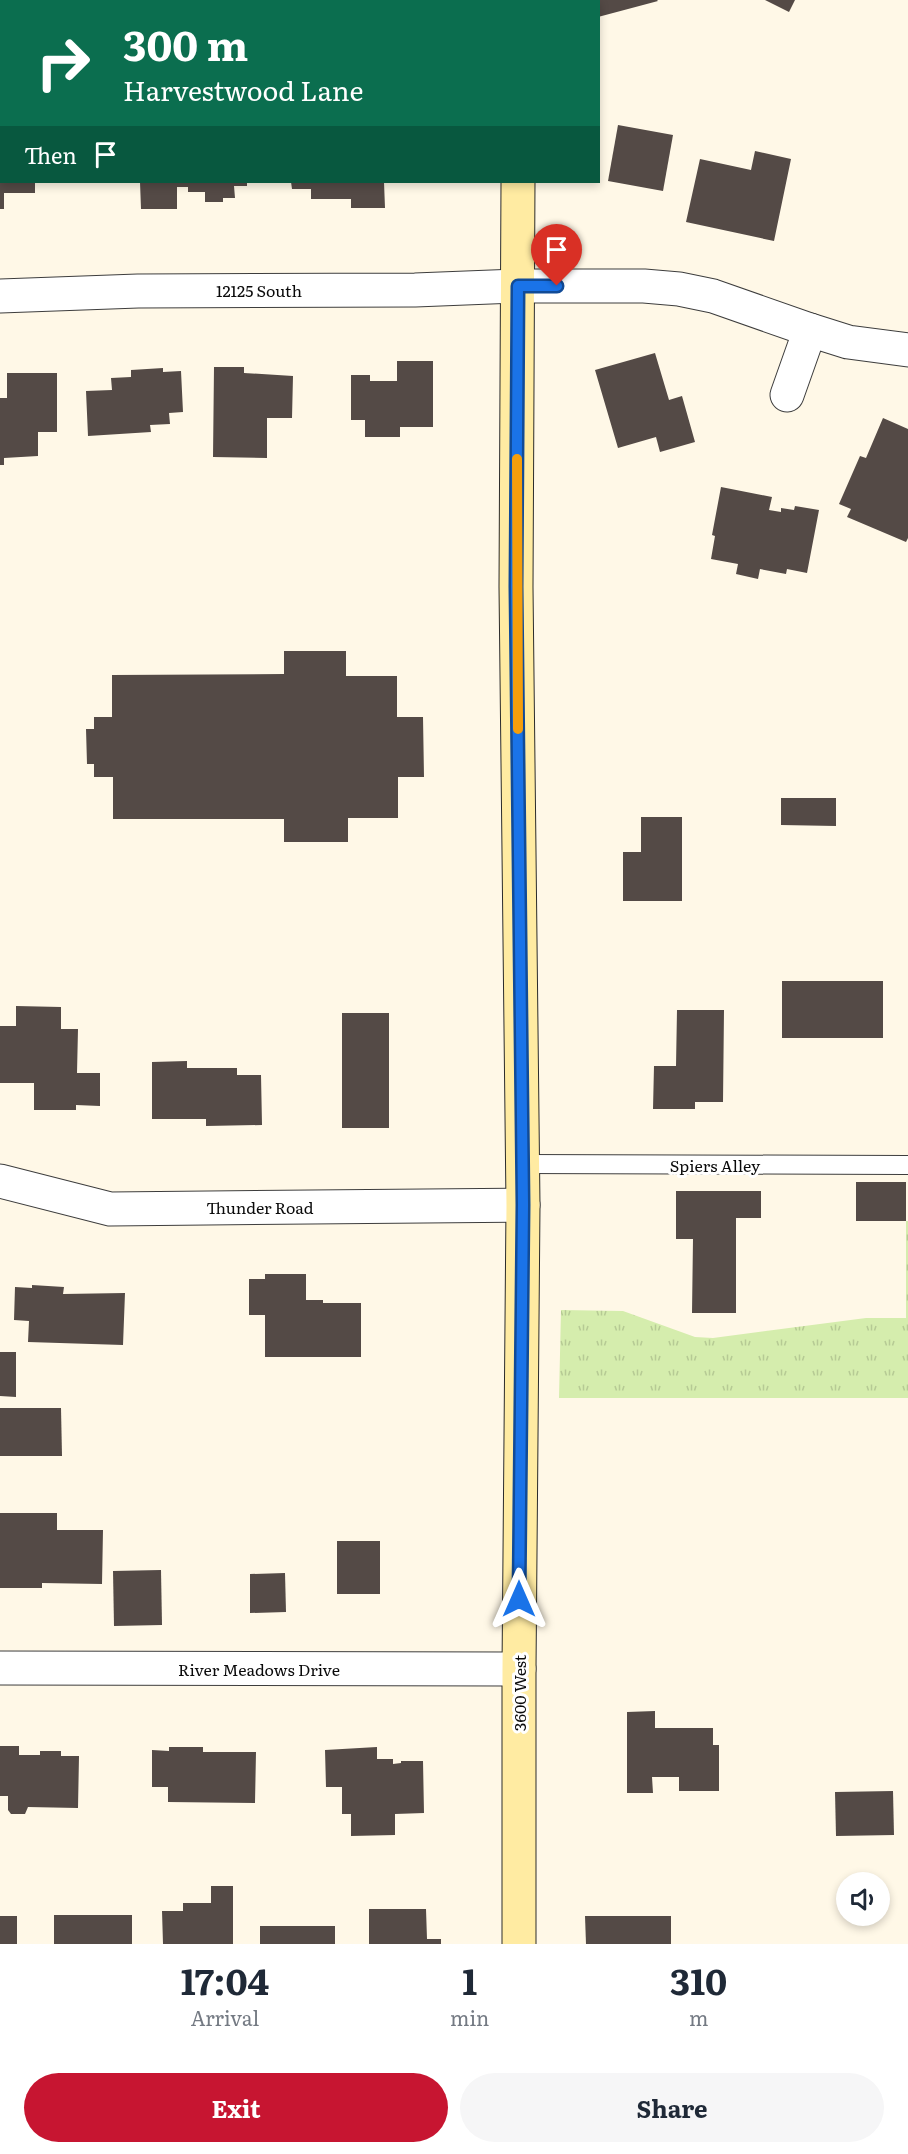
<!DOCTYPE html>
<html lang="en">
<head>
<meta charset="utf-8">
<style>
  :root { --surface:#fff; --page:#f6f6f7; --text:#1f2937; --muted:#747a83; --accent:#c71531 }
  body { margin:0; font-family:Literata,serif; background:var(--page); color:var(--text); height:100vh; display:flex; flex-direction:column; font-size:22px; white-space:nowrap }
  * { box-sizing:border-box; margin:0 }
  p { font-size:20px; color:var(--muted) }
  .icon { flex:none; width:33px; height:33px; fill:none; stroke:currentColor; stroke-width:2; stroke-linecap:round; stroke-linejoin:round }
  .map { position:relative; height:1944px; overflow:hidden }
  .side { display:flex; flex-direction:column; background:var(--surface); flex:1 }
  .side>* { flex:none }
  .top-card { position:absolute; left:0px; top:0px; width:600px; height:183px; box-shadow:0 3px 9px #0003; background:#0b6e4f; color:#fff; overflow:hidden }
  .fabs { position:absolute; left:836px; top:1872px; display:grid; gap:12px }
  .fabs a { display:grid; place-items:center; width:54px; height:54px; border-radius:50%; background:var(--surface); box-shadow:0 3px 9px #0003; font-size:30px }
  .pin { position:absolute; display:grid; place-items:center; width:51px; height:51px; color:#fff; margin:-62px -26px; border-radius:50% 50% 50% 0; rotate:-45deg; box-shadow:0 0 6px #0007 }
  .pin .icon { rotate:45deg }
  .me { position:absolute; width:66px; margin:-33px; rotate:0deg; stroke-linejoin:round; filter:drop-shadow(0 0 4px #0008) }
  .turn { display:flex; align-items:center; gap:21px; height:126px; padding:0 24px; font-size:27px }
  .turn .icon { width:78px; height:78px; stroke-width:2.5 }
  .turn b { display:block; font-size:42px; line-height:51px }
  .then { display:flex; align-items:center; height:57px; padding:0 24px; background:#0003; gap:12px; font-size:22px }
  .eta { display:flex; justify-content:space-evenly; align-items:center; height:102px; text-align:center }
  .eta b { font-size:36px; font-weight:700; line-height:42px }
  .cta { display:flex; gap:12px; margin-top:auto; padding:12px 24px }
  .cta a { flex:1; height:69px; border-radius:36px; background:var(--accent); color:#fff; font-size:24px; font-weight:700; line-height:69px; text-align:center }
  .cta a+a { background:var(--page); color:var(--text) }
  .map>svg:first-child { display:block }
</style>
</head>
<body>
<div class="map">
<svg width="908" height="1944" viewBox="0 0 908 1944">
  <defs>
    <pattern id="grass-tufts" width="24" height="20" patternUnits="userSpaceOnUse" patternTransform="scale(1.5)"><rect width="24" height="20" fill="#d5edad"/><path d="M3 7l-1-3M5 7V3M7 7l1-3M15 17l-1-3M17 17v-4M19 17l1-3" fill="none" stroke="#b6ca94"/></pattern>
  </defs>
  <rect width="100%" height="100%" fill="#fff8e7"/>
  <!-- grass -->
  <polygon fill="url(#grass-tufts)" points="906,1221 908,1221 908,1398 559,1398 561,1310 623,1311 695,1337 713,1338 866,1318 906,1318"/>
  <!-- building -->
  <g fill="#544a46">
    <polygon points="598,0 657,0 658,1 598,17"/>
    <polygon points="765,0 795,0 789,12"/>
    <polygon points="618,125 673,135 663,191 608,181"/>
    <polygon points="755,151 791,159 774,241 686,222 700,159 751,170"/>
    <polygon points="0,182 35,182 35,193 4,193 4,209 0,209"/>
    <polygon points="140,182 247,182 247,186 234,186 235,198 223,198 223,202 205,202 205,192 188,192 188,187 177,187 177,209 141,209"/>
    <polygon points="291,182 384,182 385,208 351,208 351,199 311,199 311,189 292,189"/>
    <polygon points="655,353 669,400 682,396 695,442 660,452 656,437 618,448 595,370"/>
    <polygon points="397,361 433,361 433,427 400,427 400,437 365,437 365,420 351,420 351,375 370,375 370,381 397,381"/>
    <polygon points="214,367 244,367 244,373 293,376 292,418 267,418 267,458 213,457"/>
    <polygon points="163,368 163,372 181,371 183,412 169,413 170,424 150,425 151,432 88,436 86,391 112,390 111,378 131,377 131,370"/>
    <polygon points="7,373 57,373 57,432 38,432 38,456 4,458 4,465 0,465 0,398 7,398"/>
    <polygon points="883,418 908,429 908,538 906,542 847,517 851,509 839,504 860,456 866,458"/>
    <polygon points="721,487 772,497 769,510 781,512 781,508 794,510 795,506 819,510 807,573 787,569 786,574 760,569 758,579 736,574 738,564 711,559 715,536 712,535"/>
    <polygon points="284,651 346,651 346,676 397,676 397,717 423,717 424,777 398,777 398,818 348,818 348,842 284,842 284,819 113,819 113,777 94,777 94,764 87,764 86,729 94,729 94,717 112,717 112,675 284,674"/>
    <polygon points="781,798 836,798 836,826 781,825"/>
    <polygon points="641,817 682,817 682,901 623,901 623,852 641,852"/>
    <rect x="782" y="981" width="101" height="57"/>
    <polygon points="16,1006 61,1007 61,1029 78,1029 77,1073 100,1073 100,1106 76,1105 76,1110 34,1110 34,1083 0,1083 0,1026 16,1026"/>
    <polygon points="677,1010 724,1010 723,1102 695,1102 695,1109 653,1109 654,1066 676,1066"/>
    <rect x="342" y="1013" width="47" height="115"/>
    <polygon points="187,1061 187,1068 237,1068 237,1075 261,1075 262,1125 206,1126 206,1119 152,1119 152,1062"/>
    <rect x="856" y="1182" width="50" height="39"/>
    <polygon points="676,1191 761,1191 761,1218 736,1218 736,1313 692,1313 693,1239 676,1239"/>
    <polygon points="265,1274 306,1274 306,1300 323,1300 323,1303 361,1303 361,1357 265,1357 265,1315 249,1315 249,1279 265,1279"/>
    <polygon points="32,1285 64,1287 63,1294 125,1293 123,1345 28,1342 29,1321 14,1320 15,1287 32,1288"/>
    <polygon points="0,1352 16,1352 16,1397 0,1396"/>
    <polygon points="0,1408 61,1408 62,1456 0,1456"/>
    <polygon points="0,1513 57,1513 57,1530 103,1530 102,1584 42,1583 42,1588 0,1588"/>
    <rect x="337" y="1541" width="43" height="53"/>
    <polygon points="161,1570 162,1625 114,1626 113,1571"/>
    <polygon points="285,1573 286,1612 250,1613 250,1574"/>
    <polygon points="655,1711 655,1728 713,1728 713,1745 719,1745 719,1791 679,1791 679,1777 652,1777 653,1793 627,1793 627,1712"/>
    <polygon points="0,1746 19,1746 19,1755 40,1755 40,1751 61,1751 61,1756 79,1756 78,1808 28,1807 25,1814 11,1814 8,1810 8,1796 0,1796"/>
    <polygon points="169,1747 203,1747 203,1752 256,1752 255,1803 168,1802 168,1787 152,1787 152,1750 169,1751"/>
    <polygon points="377,1747 377,1759 393,1759 393,1764 401,1763 401,1761 423,1761 424,1813 395,1814 395,1835 351,1836 351,1814 342,1814 342,1787 326,1787 325,1750"/>
    <polygon points="893,1791 894,1835 836,1836 835,1792"/>
    <polygon points="211,1886 233,1886 233,1944 163,1944 162,1911 183,1911 183,1903 211,1903"/>
    <polygon points="369,1909 426,1909 427,1939 441,1939 441,1944 369,1944"/>
    <rect x="54" y="1915" width="78" height="29"/>
    <rect x="0" y="1916" width="17" height="28"/>
    <polygon points="585,1916 671,1916 671,1944 586,1944"/>
    <rect x="260" y="1926" width="75" height="18"/>
  </g>
  <g fill="none" stroke-linecap="round" stroke-linejoin="round">
    <!-- service casing -->
    <g stroke="#3d3d3d" stroke-width="20">
      <polyline id="service" points="522,1164 908,1165"/>
    </g>
    <!-- minor casing -->
    <g stroke="#3d3d3d" stroke-width="35">
      <g id="minor">
        <polyline points="0,296 138,291 415,290 518,286 644,286 679,289 713,296 810,330 848,342 908,350"/>
        <polyline points="787,395 810,330"/>
        <polyline points="0,1181 110,1209 523,1205"/>
        <polyline points="0,1668 519,1669"/>
      </g>
    </g>
    <!-- secondary casing -->
    <g stroke="#2c2c2c" stroke-width="35">
      <g id="secondary">
        <polyline points="517,0 517,2"/>
        <polyline points="518,182 516,587 523,1205 519,1669 519,1944"/>
      </g>
    </g>
    <!-- service -->
    <use href="#service" stroke="#fff" stroke-width="18"/>
    <!-- minor -->
    <use href="#minor" stroke="#fff" stroke-width="33"/>
    <!-- secondary -->
    <use href="#secondary" stroke="#ffeba2" stroke-width="33"/>
  </g>
  <g fill="none" stroke-linecap="round" stroke-linejoin="round">
    <!-- route casing -->
    <g stroke="#114b97" stroke-width="15">
      <polyline id="route" points="519,1599 523,1205 516,587 518,286 557,286"/>
    </g>
    <!-- route -->
    <use href="#route" stroke="#1a73e8" stroke-width="10"/>
    <!-- slow -->
    <polyline stroke="#f59e0b" stroke-width="10" points="517,459 518,729"/>
  </g>
  <g text-anchor="middle" dominant-baseline="central" stroke-width="6" stroke-linejoin="round" paint-order="stroke">
    <!-- street labels -->
    <g font-size="16" fill="#0a0a0a" stroke="#fff">
      <text x="259" y="290">12125 South</text>
      <text x="715" y="1165">Spiers Alley</text>
      <text x="260" y="1207">Thunder Road</text>
      <text x="259" y="1669">River Meadows Drive</text>
      <text transform="translate(519 1693) rotate(-90)">3600 West</text>
    </g>
  </g>
</svg>
<div class="fabs">
<a><svg class="icon" aria-label="sound" viewBox="0 0 24 24"><path d="M4 9h4l5-4v14l-5-4H4zM17 9q2 3 0 6"/></svg></a>
</div>
<div class="pin" style="left:557px;top:286px;background:#d93025"><svg class="icon" aria-label="arrive" viewBox="0 0 24 24"><path d="M6 21V4h12l-3 4 3 4H6"/></svg></div>
<svg class="me" style="left:519px;top:1599px" viewBox="-20 -20 40 40"><path d="M0-17L14 15 0 8-14 15z" fill="#1a73e8" stroke="#fff" stroke-width="4"/></svg>
<div class="top-card">
<div class="turn"><svg class="icon" aria-label="right" viewBox="0 0 24 24"><path d="M7 20v-9h11M14 6l5 5-5 5"/></svg><div><b>300 m</b>Harvestwood Lane</div></div>
<div class="then">Then<svg class="icon" aria-label="arrive" viewBox="0 0 24 24"><path d="M6 21V4h12l-3 4 3 4H6"/></svg></div>
</div>
</div>
<section class="side">
<div class="eta">
<div><b>17:04</b><p>Arrival</p></div>
<div><b>1</b><p>min</p></div>
<div><b>310</b><p>m</p></div>
</div>
<div class="cta"><a>Exit</a><a>Share</a></div>
</section>
</body>
</html>
